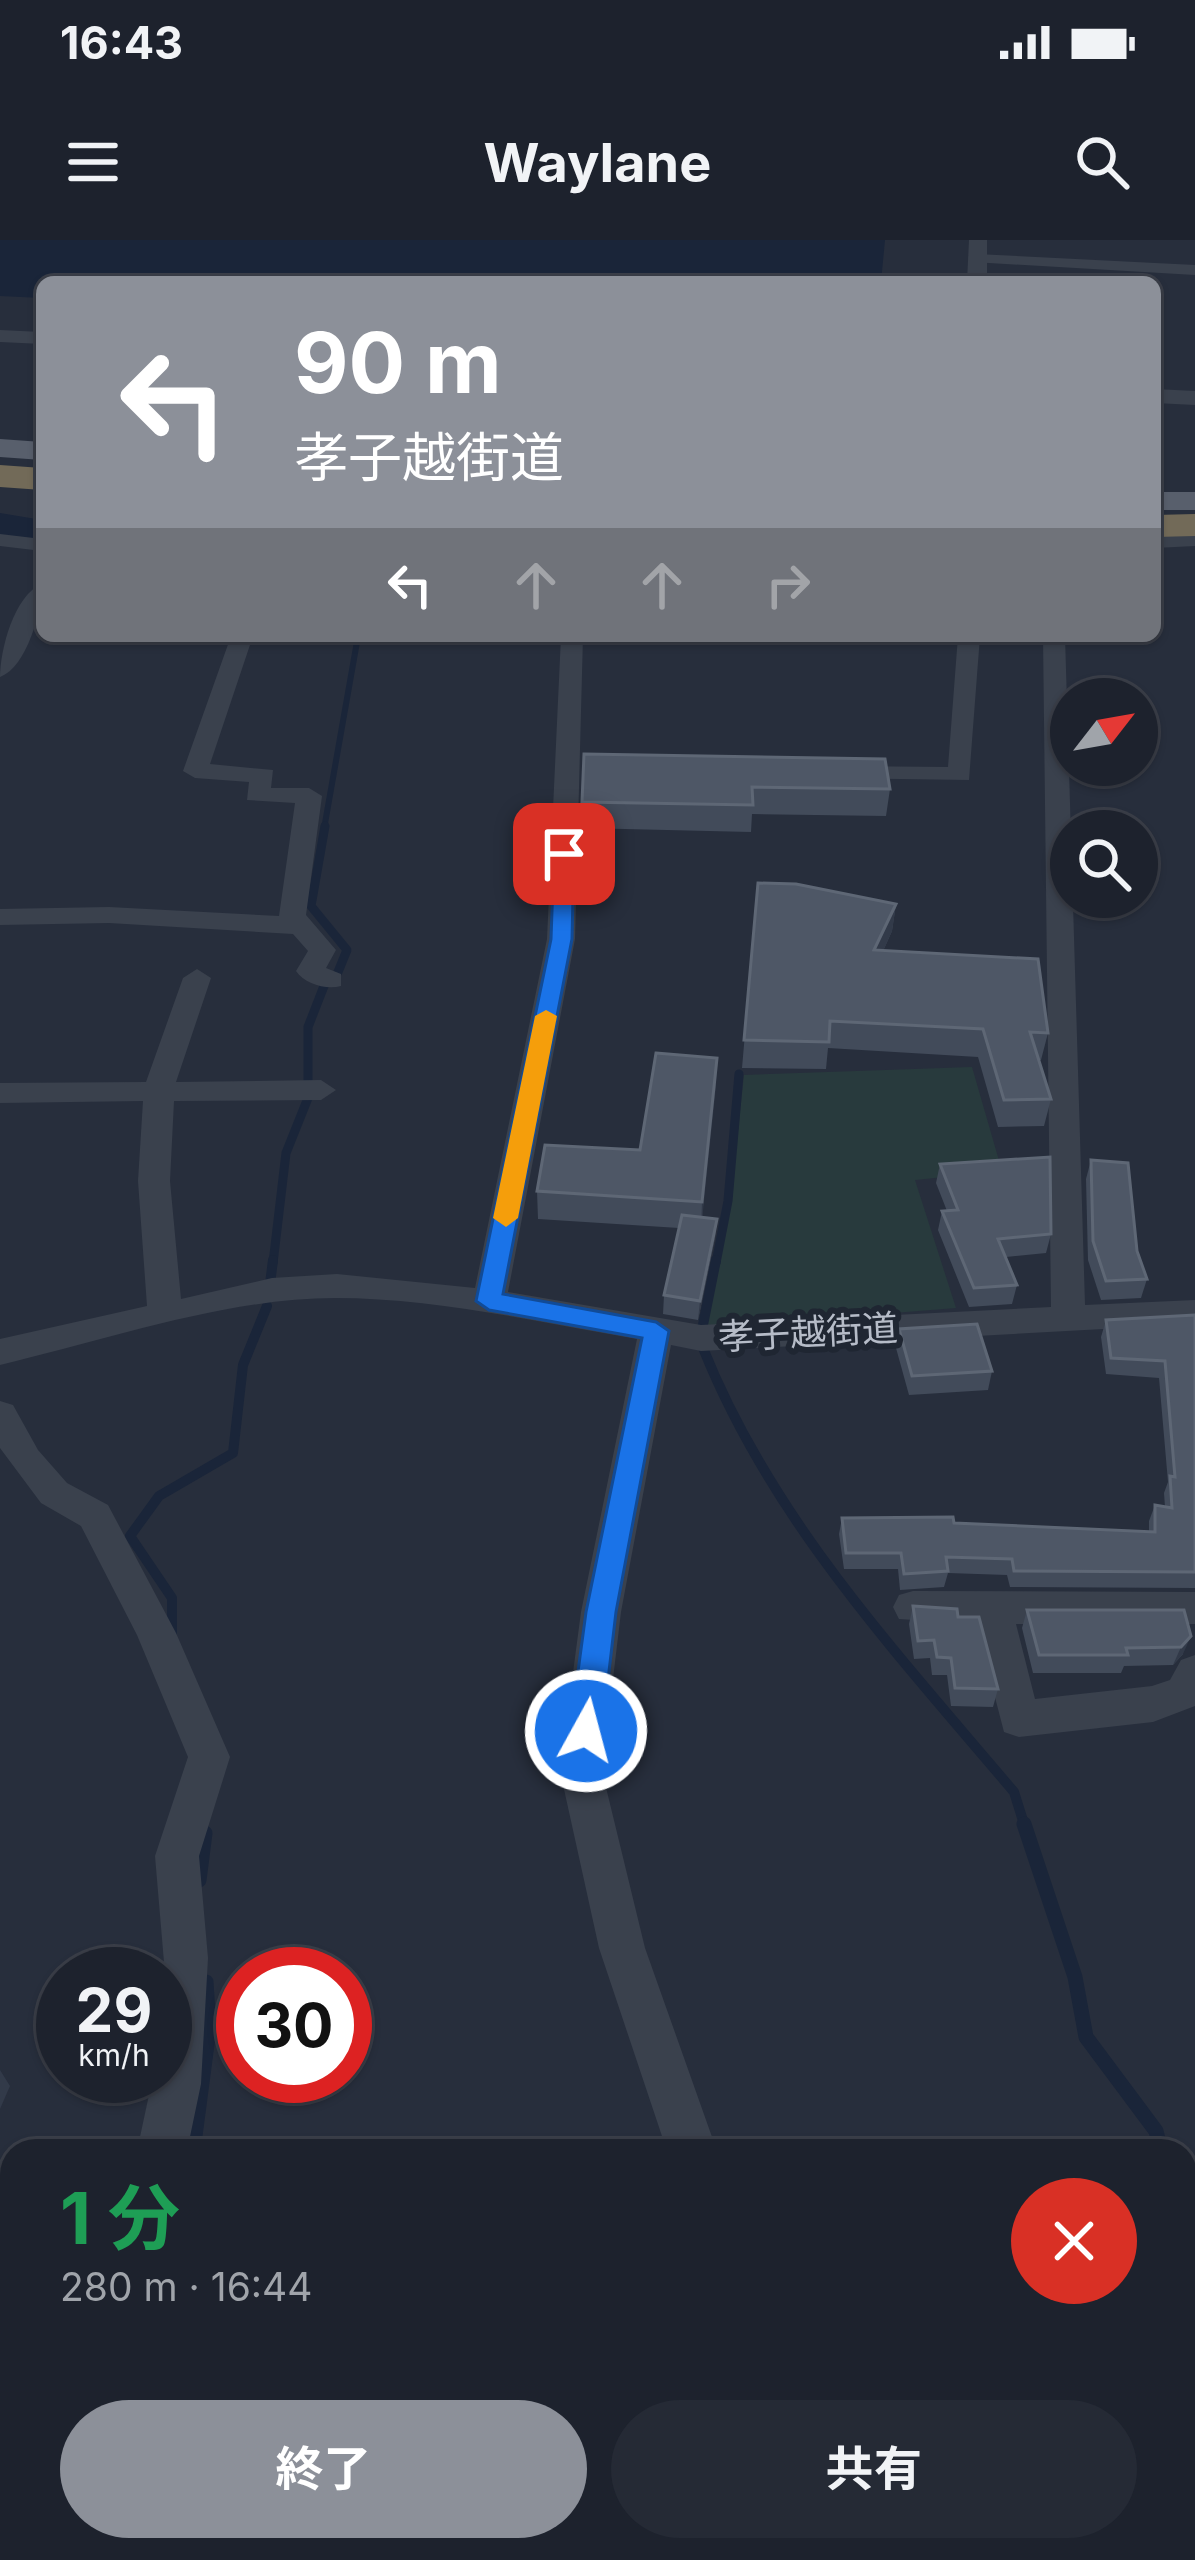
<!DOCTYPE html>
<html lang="ja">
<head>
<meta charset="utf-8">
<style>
  :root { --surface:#1d222d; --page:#252a35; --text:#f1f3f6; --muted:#a0a4aa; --line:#3b3f49; --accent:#8c9099 }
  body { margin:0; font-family:Inter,"Noto Sans JP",sans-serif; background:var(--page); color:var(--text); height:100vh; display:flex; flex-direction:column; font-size:45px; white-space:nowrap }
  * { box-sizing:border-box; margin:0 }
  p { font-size:39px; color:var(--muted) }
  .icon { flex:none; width:66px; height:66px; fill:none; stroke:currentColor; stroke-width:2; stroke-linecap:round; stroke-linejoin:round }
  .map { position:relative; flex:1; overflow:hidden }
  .sheet { position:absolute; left:0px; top:1899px; width:1197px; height:423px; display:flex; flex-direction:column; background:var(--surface); border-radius:36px 36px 0 0; box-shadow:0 3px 9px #0004,0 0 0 3px var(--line) }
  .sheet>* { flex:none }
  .banner { position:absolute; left:36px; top:36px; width:1125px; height:366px; border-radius:18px; box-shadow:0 3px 9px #0004,0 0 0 3px var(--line); background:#8c9099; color:#fff; overflow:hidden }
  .needle { width:78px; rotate:59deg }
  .buttons { position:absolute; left:1050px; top:438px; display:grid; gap:24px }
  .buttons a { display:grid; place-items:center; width:108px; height:108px; border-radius:50%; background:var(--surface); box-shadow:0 3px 9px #0004,0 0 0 3px var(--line); font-size:60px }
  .speed { position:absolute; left:36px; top:1707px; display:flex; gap:24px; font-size:60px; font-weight:700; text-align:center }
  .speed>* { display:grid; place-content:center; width:156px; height:156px; border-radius:50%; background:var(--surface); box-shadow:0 3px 9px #0004,0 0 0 3px var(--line); line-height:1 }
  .speed small { font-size:30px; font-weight:400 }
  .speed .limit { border:18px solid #d22; background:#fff; color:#111 }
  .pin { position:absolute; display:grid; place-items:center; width:102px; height:102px; color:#fff; margin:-51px; border-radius:24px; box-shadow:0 6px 18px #0006 }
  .me { position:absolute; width:132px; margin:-66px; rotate:7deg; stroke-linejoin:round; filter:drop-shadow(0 0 9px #0008) }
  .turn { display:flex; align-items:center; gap:42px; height:252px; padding:0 60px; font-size:54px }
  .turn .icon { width:156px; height:156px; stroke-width:2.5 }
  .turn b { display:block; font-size:84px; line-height:102px }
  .lanes { display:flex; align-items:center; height:114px; padding:0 60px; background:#0003; justify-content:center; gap:60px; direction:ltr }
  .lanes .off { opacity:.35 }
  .round { display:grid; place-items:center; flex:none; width:126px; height:126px; border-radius:63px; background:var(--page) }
  .headline { display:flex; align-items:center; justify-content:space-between; height:204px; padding:0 60px }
  h1 { font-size:72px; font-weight:700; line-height:90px; color:#1e9e55 }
  .cta { display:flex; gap:24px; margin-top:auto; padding:24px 60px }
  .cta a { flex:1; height:138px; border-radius:72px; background:var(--accent); color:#fff; font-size:48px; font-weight:700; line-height:138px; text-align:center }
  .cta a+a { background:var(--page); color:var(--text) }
  .status { display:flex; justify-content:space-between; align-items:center; height:84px; padding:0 60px; background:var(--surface); direction:ltr }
  .status svg { height:33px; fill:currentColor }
  header { display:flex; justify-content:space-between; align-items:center; height:156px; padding:0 60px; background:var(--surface); font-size:54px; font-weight:700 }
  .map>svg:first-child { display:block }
</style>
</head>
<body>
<div class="status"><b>16:43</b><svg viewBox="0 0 49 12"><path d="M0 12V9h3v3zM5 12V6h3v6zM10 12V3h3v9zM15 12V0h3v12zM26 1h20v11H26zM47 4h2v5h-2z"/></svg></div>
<header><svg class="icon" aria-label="menu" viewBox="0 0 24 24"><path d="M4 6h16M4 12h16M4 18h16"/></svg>Waylane<svg class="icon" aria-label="search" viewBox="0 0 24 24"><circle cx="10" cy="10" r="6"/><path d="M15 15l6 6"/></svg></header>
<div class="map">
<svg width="1195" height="2320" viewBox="0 0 1195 2320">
  <rect width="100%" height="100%" fill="#272e3c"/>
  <!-- green -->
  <polygon fill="#283a3d" points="972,827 1002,931 915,940 956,1068 706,1088 729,975 744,835"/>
  <!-- water -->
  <polygon fill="#1a2539" points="0,0 885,0 881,42 42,42 42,58 0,56"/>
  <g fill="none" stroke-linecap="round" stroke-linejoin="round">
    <!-- stream-far3 -->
    <polyline stroke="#1a2539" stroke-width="6" points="324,589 358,396"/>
    <!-- stream-far2 -->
    <g stroke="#1a2539" stroke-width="9">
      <polyline points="325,586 311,666 347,710 338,732"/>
      <polyline points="308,846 308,787 324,746"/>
      <polyline points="273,1023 286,913 308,858"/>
      <polyline points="716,1023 728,961 739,834"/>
    </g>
    <!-- stream-far1 -->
    <g stroke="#1a2539" stroke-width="10">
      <polyline points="270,1044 273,1020"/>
      <polyline points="702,1090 716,1020"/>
      <path d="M 703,1108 C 772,1280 896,1412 1014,1552 L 1025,1587"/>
      <polyline points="172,1396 172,1358 130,1296 159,1256 233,1213 243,1125 267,1066"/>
    </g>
    <!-- stream -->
    <g stroke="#1a2539" stroke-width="15">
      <polyline points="1024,1584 1075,1737 1086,1797 1156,1891 1161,1911"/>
      <polyline points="199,1640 205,1593"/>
      <polyline points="193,1911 209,1789 206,1742"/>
      <polyline points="1185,1998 1195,2035"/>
    </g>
    <!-- river -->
    <polygon fill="#1a2539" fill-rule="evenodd" points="0,273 42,280 42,302 0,295"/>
    <!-- minor -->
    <g fill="#3a414d" fill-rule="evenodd">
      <polygon points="977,14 1195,25 1195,35 972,22"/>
      <polygon points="0,294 42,299 42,311 0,306"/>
      <polygon points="1195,294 1195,306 1155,308 1155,296"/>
      <path d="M 42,344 C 42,370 27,427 0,437 C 0,410 14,355 42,344 Z"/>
      <path d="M 231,396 L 253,396 L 210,524 L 273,530 L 271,548 L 309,548 L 322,556 L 306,675 L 336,710 L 326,728 L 341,734 L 341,746 C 326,750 305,744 296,731 L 308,711 L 293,694 L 109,683 L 0,685 L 0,669 L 109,667 L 279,676 L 295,563 L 247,560 L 249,542 L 195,538 L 183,531 Z"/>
      <path d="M 561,396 L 583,396 L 575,699 L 508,1052 L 701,1085 L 1051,1067 L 1043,396 L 1065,396 L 1085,1065 L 1195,1060 L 1195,1084 L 701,1111 L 671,1105 L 621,1372 L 602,1531 L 645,1708 L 717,1911 L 667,1911 L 599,1708 L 560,1531 L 581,1372 L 637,1099 C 538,1082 435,1058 335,1058 C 227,1058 106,1100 0,1125 L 0,1099 L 147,1066 L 138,941 L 143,861 L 0,863 L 0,843 L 146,842 L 183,738 L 197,729 L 211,738 L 176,842 L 321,840 L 336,850 L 321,860 L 174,861 L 170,941 L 181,1059 L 272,1038 L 337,1034 L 475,1048 L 547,699 Z"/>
      <polygon points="958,396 980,396 969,540 830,538 830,528 839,526 948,527"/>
      <polygon points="0,1161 13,1165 38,1210 67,1243 108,1265 176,1393 230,1517 199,1616 208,1718 201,1844 187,1911 137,1911 153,1836 165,1836 165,1734 155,1616 188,1517 137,1395 81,1286 41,1263 0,1208"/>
      <polygon points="913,1351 1195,1352 1195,1384 1016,1384 1035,1459 1152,1446 1170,1440 1181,1420 1195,1415 1195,1466 1153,1482 1019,1497 1004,1492 976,1384 899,1379 893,1367 899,1355"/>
      <rect x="93" y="2310" width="56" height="10"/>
      <polygon points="809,2310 865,2310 868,2320 812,2320"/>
    </g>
    <!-- tertiary -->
    <g fill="#3a414d" fill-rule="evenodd">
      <polygon points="969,0 987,0 987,42 967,42"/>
      <polygon points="0,90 42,92 42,104 0,102"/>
      <polygon points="1155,149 1195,151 1195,165 1155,163"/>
    </g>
    <!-- primary -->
    <g fill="#585f6c" fill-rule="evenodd">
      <polygon points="0,199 42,202 42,220 0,217"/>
      <rect x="1155" y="252" width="40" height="18"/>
    </g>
    <!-- motorway -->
    <g fill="#726a58" fill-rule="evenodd">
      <polygon points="0,225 42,228 42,250 0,247"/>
      <polygon points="1195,274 1195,296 1155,297 1155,275"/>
    </g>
  </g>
  <!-- wall -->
  <g fill="#424b5a">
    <polygon points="584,514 890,549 886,576 752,574 751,592 582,588"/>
    <polygon points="758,643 896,664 892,691 883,711 1048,793 1041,820 1039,820 1051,859 1044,886 998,887 978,817 828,808 826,829 742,828"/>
    <polygon points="717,818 702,977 717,979 715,998 698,1080 663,1074 664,1055 679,988 538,979 537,951 640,910"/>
    <polygon points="1091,920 1137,1011 1147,1039 1141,1058 1101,1060 1088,1020 1086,939"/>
    <polygon points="940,924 1051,994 1046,1013 1006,1017 1017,1045 1012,1064 969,1067 938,990 942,971 947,971 936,943"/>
    <polygon points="1195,1075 1195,1348 1010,1347 1007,1335 948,1333 944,1347 900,1350 898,1329 844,1329 839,1294 842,1278 1149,1291 1149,1281 1155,1265 1165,1267 1164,1253 1168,1242 1159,1138 1106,1134 1101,1097 1106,1080"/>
    <polygon points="899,1089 992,1131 988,1150 909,1155 896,1108"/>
    <polygon points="913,1366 958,1377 998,1449 993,1467 951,1466 947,1435 932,1435 930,1418 914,1419 909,1384"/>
    <polygon points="1027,1370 1184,1370 1183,1414 1173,1425 1124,1426 1121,1433 1033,1433 1022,1388"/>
  </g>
  <!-- shaded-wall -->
  <g fill="#323a49">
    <polygon points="896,664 892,691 871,738 874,710"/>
    <polygon points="717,818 716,846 701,990 702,962"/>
    <polygon points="717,979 715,998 698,1080 700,1061"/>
    <polygon points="1191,1396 1183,1414 1173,1425 1181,1407"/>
    <polygon points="0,1830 10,1846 0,1869"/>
  </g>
  <!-- building -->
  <g fill="#4e5766" stroke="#5e6775" stroke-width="3">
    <polygon points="584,514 885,519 890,549 752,547 753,565 582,562"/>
    <polygon points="758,643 796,644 896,664 874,710 1038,719 1048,793 1030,792 1051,859 1004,860 983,789 830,781 829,802 744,800"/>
    <polygon points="656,813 717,818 702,962 537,951 545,905 640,910"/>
    <polygon points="1050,917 1051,994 998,999 1017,1045 974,1048 942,971 958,970 940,924"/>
    <polygon points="1091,920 1128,923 1137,1011 1147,1039 1106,1041 1093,1001"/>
    <polygon points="682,975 717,979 700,1061 664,1055"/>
    <polygon points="1195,1075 1195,1332 1014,1331 1012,1319 946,1317 948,1331 904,1334 901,1313 846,1313 842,1278 953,1277 954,1283 1155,1292 1155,1265 1172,1268 1170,1236 1175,1237 1165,1121 1111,1118 1106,1080"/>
    <polygon points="977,1084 992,1131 912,1136 899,1089"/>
    <polygon points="913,1366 957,1369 958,1377 979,1377 998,1449 955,1448 951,1418 937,1417 934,1400 918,1401"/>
    <polygon points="1027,1370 1184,1370 1191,1396 1181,1407 1126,1408 1128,1415 1039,1415"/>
  </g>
  <!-- route -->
  <polygon fill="#1a73e8" stroke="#114b97" stroke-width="3" points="564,608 574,614 572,699 503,1054 656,1082 669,1091 616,1372 602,1491 597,1501 575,1501 570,1491 586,1372 642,1098 489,1070 476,1061 551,699 554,614"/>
  <!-- slow -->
  <polygon fill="#f59e0b" points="546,770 557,776 518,978 506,987 493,978 535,776"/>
  <g text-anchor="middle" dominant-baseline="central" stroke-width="12" stroke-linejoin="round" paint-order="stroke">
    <!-- street labels -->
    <g font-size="36" fill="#b6bcc8" stroke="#1f2632">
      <text transform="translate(808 1092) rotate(-3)">孝子越街道</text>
    </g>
  </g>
</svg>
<div class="buttons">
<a><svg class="needle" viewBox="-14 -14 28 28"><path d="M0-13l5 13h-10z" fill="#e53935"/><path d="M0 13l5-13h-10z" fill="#a0a4aa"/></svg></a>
<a><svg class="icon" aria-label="search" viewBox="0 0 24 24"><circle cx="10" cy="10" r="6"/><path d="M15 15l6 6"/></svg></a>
</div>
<div class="speed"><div>29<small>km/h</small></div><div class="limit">30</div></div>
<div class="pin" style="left:564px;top:614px;background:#d93025"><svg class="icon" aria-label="arrive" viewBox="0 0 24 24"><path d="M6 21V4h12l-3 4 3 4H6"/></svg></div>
<svg class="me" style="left:586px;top:1491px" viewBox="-20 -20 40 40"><circle r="17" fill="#1a73e8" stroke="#fff" stroke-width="3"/><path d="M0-11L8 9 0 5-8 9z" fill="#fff"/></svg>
<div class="banner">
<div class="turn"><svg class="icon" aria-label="left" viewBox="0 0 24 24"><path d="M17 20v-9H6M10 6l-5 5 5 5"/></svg><div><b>90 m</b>孝子越街道</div></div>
<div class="lanes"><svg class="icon" aria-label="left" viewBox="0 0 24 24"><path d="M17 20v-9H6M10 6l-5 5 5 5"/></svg><svg class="icon off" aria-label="ahead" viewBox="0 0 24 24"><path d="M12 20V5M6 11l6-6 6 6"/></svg><svg class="icon off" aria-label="ahead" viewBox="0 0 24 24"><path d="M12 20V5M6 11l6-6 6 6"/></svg><svg class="icon off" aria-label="right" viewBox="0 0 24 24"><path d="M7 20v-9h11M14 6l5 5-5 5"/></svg></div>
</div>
<section class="sheet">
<div class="headline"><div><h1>1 分</h1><p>280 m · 16:44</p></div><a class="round" style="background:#d93025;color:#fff"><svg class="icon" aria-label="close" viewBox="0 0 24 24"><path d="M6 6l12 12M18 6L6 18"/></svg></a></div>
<div class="cta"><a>終了</a><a>共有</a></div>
</section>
</div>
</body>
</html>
